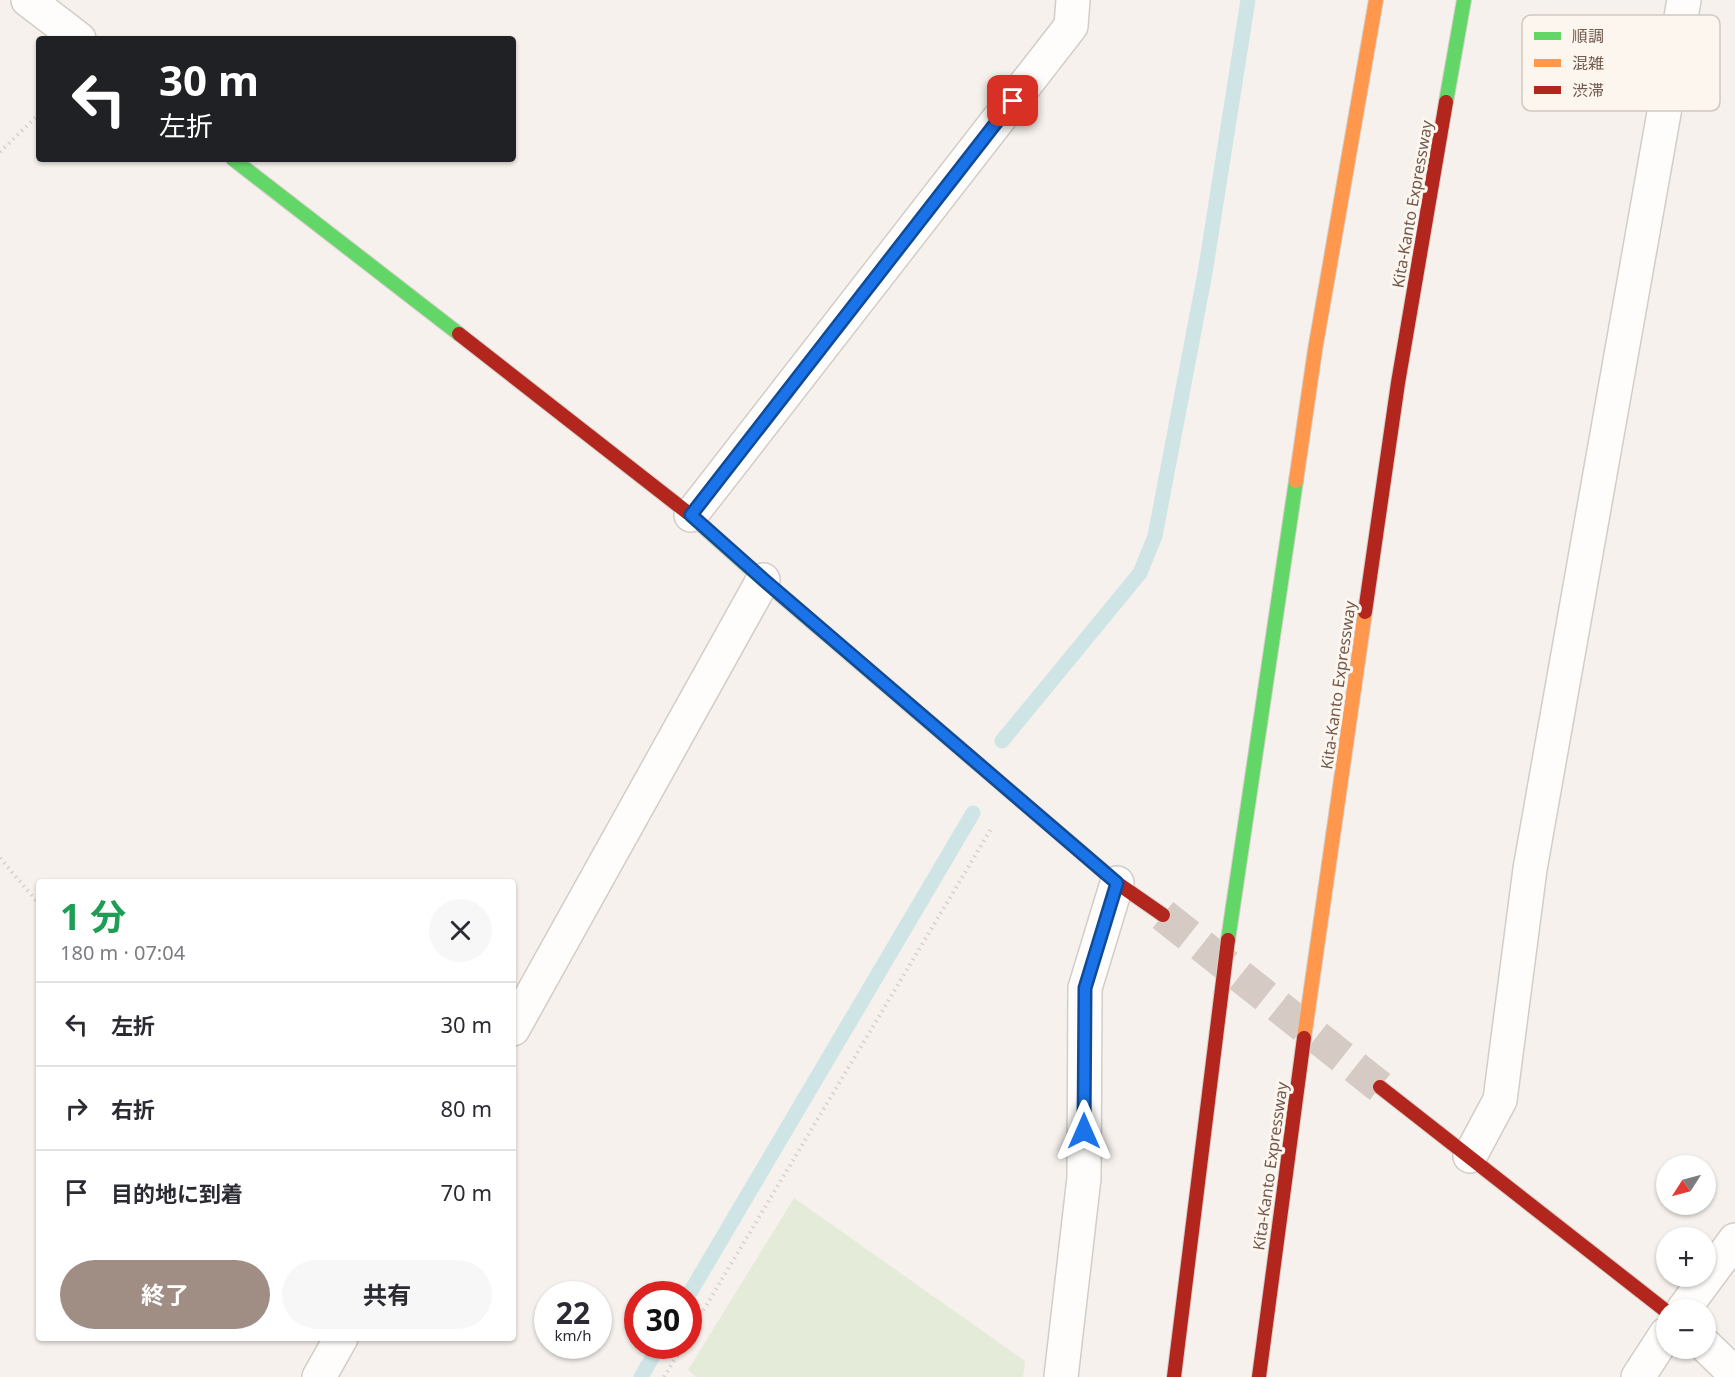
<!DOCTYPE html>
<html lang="ja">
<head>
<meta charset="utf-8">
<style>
  :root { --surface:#fff; --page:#f7f7f7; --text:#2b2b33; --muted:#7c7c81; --line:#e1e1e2; --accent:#a08e85 }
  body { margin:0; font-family:"Noto Sans","Noto Sans JP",sans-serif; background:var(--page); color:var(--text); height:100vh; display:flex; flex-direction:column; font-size:22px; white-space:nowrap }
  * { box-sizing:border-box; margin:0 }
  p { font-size:20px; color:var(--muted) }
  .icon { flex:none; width:33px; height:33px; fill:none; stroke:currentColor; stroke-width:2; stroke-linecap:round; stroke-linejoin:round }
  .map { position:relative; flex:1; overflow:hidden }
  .details { position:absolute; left:36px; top:879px; width:480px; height:462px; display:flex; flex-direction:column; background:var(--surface); border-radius:6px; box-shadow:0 2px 4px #0004 }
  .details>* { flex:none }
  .banner { position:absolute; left:36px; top:36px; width:480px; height:126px; border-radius:6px; box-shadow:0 2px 4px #0004; background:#202124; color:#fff; overflow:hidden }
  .needle { width:39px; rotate:234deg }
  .tools { position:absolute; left:1656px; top:1155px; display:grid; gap:12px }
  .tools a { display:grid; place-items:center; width:60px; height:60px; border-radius:50%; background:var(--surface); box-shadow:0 2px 4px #0004; font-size:30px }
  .speed { position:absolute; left:534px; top:1281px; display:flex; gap:12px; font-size:30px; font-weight:700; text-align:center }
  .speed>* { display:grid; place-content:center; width:78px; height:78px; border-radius:50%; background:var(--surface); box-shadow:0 2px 4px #0004; line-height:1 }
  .speed small { font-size:15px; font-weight:400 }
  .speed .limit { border:9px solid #d22; background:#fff; color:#111 }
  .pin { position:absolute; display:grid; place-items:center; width:51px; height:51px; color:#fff; margin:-26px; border-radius:12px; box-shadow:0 3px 9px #0006 }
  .me { position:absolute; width:66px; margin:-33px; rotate:0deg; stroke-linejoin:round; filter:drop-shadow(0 0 4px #0008) }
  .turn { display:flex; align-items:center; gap:21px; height:126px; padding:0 24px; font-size:27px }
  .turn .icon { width:78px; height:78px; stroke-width:2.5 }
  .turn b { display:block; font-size:42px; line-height:51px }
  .round { display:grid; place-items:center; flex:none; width:63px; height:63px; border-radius:32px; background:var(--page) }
  .summary { display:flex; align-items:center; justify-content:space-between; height:102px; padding:0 24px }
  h1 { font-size:36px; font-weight:700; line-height:45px; color:#1e9e55 }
  .primary-button { display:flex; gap:12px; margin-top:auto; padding:12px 24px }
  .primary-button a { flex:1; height:69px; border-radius:36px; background:var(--accent); color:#fff; font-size:24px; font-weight:700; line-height:69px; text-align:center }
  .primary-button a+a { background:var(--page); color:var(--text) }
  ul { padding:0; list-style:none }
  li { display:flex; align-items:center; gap:18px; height:84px; padding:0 24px; border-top:2px solid var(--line) }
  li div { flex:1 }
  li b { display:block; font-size:22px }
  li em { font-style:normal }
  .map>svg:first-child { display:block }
</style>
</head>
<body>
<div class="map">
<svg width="1735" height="1377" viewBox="0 0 1735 1377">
  <rect width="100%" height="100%" fill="#f6f1ec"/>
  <!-- green -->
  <polygon fill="#e4ebd8" points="794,1198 1025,1361 1023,1377 696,1377 688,1370"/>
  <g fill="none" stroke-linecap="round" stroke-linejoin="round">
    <!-- stream -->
    <g stroke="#cfe4e5" stroke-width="15">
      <polyline points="1002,741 1140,573 1155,536 1205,273 1248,0"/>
      <polyline points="688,1296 973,813"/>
      <polyline points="641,1377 659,1346"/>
    </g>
    <!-- secondary-tunnel -->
    <polyline stroke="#d5cbc4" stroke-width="33" stroke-dasharray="33 16" stroke-linecap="butt" points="1163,915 1380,1087"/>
    <!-- street casing -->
    <g stroke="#d3cdc7" stroke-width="36">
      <g id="street">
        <polyline points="28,0 79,39"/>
        <polyline points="691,515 1071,26 1073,0"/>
        <polyline points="513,1029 763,580"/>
        <polyline points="1470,1156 1500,1100 1530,869 1684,0"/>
        <polyline points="1683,1310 1735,1240"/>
        <polyline points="1706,1346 1735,1374"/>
        <polyline points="319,1377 341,1338"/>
        <polyline points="1061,1377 1084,1178 1085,988 1117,883"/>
        <polyline points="1638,1377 1666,1334"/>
      </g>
    </g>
    <!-- fast casing -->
    <g stroke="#d5cec8" stroke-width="16">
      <g id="fast">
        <polyline points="1446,102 1464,0"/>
        <polyline points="233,159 459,334"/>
        <polyline points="688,513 763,580 1082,853"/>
        <polyline points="1228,940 1296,481"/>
      </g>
    </g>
    <!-- slow casing -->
    <g stroke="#d5cec8" stroke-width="16">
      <g id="slow">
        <polyline points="1296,481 1315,350 1376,0"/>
        <polyline points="1304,1038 1365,612"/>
      </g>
    </g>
    <!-- jam casing -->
    <g stroke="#d5cec8" stroke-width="16">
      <g id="jam">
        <polyline points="459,334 688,513"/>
        <polyline points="1365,612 1398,383 1446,102"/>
        <polyline points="1082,853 1117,883 1163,915"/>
        <polyline points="1380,1087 1666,1311"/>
        <polyline points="1174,1377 1228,940"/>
        <polyline points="1259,1377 1304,1038"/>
      </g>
    </g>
    <!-- path -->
    <g stroke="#d7d0cc" stroke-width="4" stroke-dasharray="1.5 4.5" stroke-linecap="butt">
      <polyline points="0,152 39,114"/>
      <polyline points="0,858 39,904"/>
      <polyline points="688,1336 991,829"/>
      <polyline points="664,1377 683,1346"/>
    </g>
    <!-- street -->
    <use href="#street" stroke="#fefdfc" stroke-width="33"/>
    <!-- fast -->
    <use href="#fast" stroke="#63d668" stroke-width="14"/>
    <!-- slow -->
    <use href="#slow" stroke="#ff974d" stroke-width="14"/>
    <!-- jam -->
    <use href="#jam" stroke="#b3261e" stroke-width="14"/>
  </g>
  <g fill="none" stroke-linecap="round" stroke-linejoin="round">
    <!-- route casing -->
    <g stroke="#114b97" stroke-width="15">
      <polyline id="route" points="1013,101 691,515 764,580 1117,883 1085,988 1084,1131"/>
    </g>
    <!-- route -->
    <use href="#route" stroke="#1a73e8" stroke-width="10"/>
  </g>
  <g text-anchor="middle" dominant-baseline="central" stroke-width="6" stroke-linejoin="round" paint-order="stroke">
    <!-- street labels -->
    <g font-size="16" fill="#71594e" stroke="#fdf6ee">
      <text transform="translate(1412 204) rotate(-80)">Kita-Kanto Expressway</text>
      <text transform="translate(1338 685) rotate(-82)">Kita-Kanto Expressway</text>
      <text transform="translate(1270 1166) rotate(-82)">Kita-Kanto Expressway</text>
    </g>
  </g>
  <!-- legend -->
  <rect x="1522" y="15" width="198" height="96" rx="9" fill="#fdf6ee" stroke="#d3c7be" stroke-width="1.5"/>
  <rect x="1534" y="32" width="27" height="8" fill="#63d668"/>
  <rect x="1534" y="59" width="27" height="8" fill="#ff974d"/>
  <rect x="1534" y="86" width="27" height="8" fill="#b3261e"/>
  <g font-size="16" fill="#71594e">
    <text x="1572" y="42">順調</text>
    <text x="1572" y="69">混雑</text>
    <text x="1572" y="96">渋滞</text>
  </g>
</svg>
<div class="tools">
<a><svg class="needle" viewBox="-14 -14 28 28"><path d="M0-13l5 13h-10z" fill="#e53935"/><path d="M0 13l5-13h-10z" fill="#7c7c81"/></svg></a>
<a>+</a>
<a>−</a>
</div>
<div class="speed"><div>22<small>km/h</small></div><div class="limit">30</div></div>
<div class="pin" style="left:1013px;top:101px;background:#d93025"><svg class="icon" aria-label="arrive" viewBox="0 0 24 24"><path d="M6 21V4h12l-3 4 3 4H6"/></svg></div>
<svg class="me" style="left:1084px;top:1131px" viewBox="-20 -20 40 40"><path d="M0-17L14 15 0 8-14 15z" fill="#1a73e8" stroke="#fff" stroke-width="4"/></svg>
<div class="banner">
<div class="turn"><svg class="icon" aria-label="left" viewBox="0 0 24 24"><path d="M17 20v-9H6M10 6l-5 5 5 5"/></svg><div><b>30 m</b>左折</div></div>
</div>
<section class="details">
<div class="summary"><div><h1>1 分</h1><p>180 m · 07:04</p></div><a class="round"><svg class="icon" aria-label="close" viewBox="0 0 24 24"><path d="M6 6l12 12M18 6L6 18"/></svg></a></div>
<ul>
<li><svg class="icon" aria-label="left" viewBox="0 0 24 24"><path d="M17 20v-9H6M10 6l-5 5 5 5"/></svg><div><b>左折</b></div><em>30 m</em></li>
<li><svg class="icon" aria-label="right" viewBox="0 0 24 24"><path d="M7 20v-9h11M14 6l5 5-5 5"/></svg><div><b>右折</b></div><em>80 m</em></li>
<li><svg class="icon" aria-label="arrive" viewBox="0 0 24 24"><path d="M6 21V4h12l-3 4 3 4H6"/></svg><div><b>目的地に到着</b></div><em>70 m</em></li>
</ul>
<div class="primary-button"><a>終了</a><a>共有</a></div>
</section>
</div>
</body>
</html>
